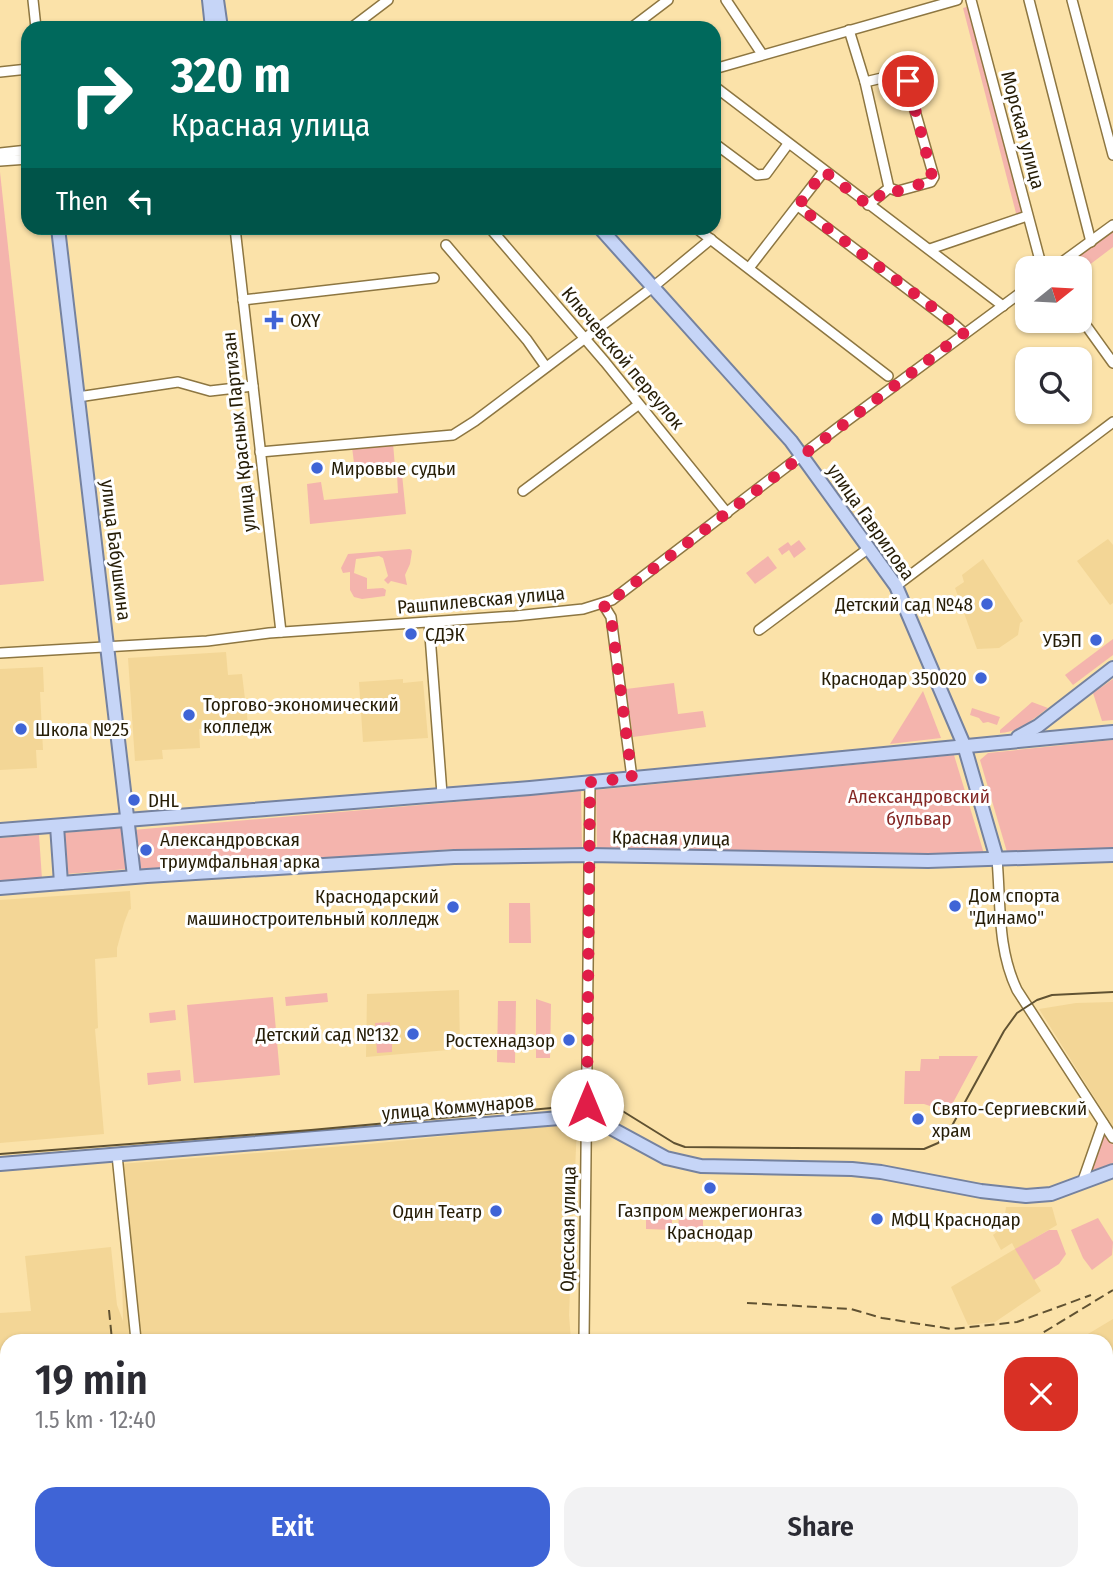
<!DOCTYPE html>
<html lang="en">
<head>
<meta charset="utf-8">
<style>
  :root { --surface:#fff; --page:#f2f2f3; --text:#2b2b33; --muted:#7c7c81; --accent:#3f64d6 }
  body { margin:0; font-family:"Fira Sans Condensed",sans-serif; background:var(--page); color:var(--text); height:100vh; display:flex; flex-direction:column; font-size:26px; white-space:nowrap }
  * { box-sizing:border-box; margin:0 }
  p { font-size:23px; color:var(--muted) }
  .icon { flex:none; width:38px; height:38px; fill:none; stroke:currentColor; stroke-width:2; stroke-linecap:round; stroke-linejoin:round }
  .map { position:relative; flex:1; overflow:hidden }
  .drawer { position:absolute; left:0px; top:1334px; width:1113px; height:247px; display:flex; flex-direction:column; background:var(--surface); border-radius:21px 21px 0 0; box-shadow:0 2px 5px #0004 }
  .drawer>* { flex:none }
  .guide { position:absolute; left:21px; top:21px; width:700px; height:214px; border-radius:21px; box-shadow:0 2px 5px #0004; background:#00695c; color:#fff; overflow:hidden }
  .needle { width:46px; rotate:72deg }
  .buttons { position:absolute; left:1015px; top:256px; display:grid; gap:14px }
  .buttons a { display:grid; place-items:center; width:77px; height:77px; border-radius:14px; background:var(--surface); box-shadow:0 2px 5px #0004; font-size:35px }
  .pin { position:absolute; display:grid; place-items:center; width:60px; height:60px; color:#fff; margin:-30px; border:4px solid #fff; border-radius:50%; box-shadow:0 2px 7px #0007 }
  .me { position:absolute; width:77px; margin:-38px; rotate:0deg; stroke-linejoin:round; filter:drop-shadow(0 0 5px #0008) }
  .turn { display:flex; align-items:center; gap:24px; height:147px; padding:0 35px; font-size:32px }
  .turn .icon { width:91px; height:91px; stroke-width:2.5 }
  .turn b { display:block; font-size:49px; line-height:60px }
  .then { display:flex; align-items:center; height:66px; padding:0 35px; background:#0003; gap:14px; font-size:26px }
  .round { display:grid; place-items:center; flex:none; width:74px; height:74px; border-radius:21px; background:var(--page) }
  .headline { display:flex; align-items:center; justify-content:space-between; height:119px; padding:0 35px }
  h1 { font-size:42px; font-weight:600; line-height:52px }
  .cta { display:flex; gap:14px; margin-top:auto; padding:14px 35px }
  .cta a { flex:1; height:80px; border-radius:21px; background:var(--accent); color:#fff; font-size:28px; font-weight:600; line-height:80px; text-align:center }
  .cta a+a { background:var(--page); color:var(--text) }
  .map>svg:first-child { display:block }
</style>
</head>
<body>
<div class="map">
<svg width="1113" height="1580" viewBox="0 0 1113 1580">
  <rect width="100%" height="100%" fill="#fbe2a9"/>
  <!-- built -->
  <g fill="#f3d696">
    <polygon points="1108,539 1113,545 1113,603 1110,605 1077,561"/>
    <polygon points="983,559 1023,621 1020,623 1018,635 999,648 977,649 955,588 964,582 962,575"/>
    <polygon points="226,652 228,675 242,674 248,724 199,729 200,748 162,750 163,759 135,761 128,658"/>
    <polygon points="43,667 44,692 40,692 43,750 36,750 37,768 0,770 0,669"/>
    <polygon points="403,679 403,683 423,681 428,738 363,742 359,682"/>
    <polygon points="130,891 131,909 129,910 124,923 117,948 117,957 95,959 98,1028 95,1029 104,1134 0,1143 0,900"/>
    <polygon points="459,990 460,1049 366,1057 367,994"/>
    <polygon points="1113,1002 1113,1127 1039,1009 1076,1003"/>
    <polygon points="564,1124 577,1124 569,1315 571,1340 7,1340 7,1573 567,1573 552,1580 0,1580 0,1313 31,1311 25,1256 111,1247 117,1305 123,1321 120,1164 369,1144"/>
    <polygon points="1006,1207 1052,1207 1057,1225 1016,1249 1041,1291 995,1322 968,1325 951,1287 1015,1249 1012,1243 1001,1250 993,1235 1003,1227"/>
    <polygon points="1113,1319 1113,1428 1112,1428 1106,1419 1106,1340 1078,1340"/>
  </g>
  <!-- green -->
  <g fill="#f4b4ad">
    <polygon points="970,6 1023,216 1017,217 963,8"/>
    <polygon points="0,172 44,581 0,585"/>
    <polygon points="1113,228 1113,247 1080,272 1080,268 1060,268"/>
    <polygon points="393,443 395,467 355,471 352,447"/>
    <polygon points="397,474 402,474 406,514 310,524 307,484 321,482 324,500 398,493"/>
    <polygon points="799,540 806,549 794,558 789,550 782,555 778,549 788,542 791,546"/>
    <polygon points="410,549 412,551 410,564 405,575 407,585 391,581 388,584 384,580 388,576 383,558 379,556 356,559 354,573 367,578 367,589 383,588 386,590 385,596 362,599 354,597 350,590 350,572 343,573 341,568 348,554"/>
    <polygon points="768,556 777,568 755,584 746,573"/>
    <polygon points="1113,639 1113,655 1073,685 1065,675"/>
    <polygon points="1113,679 1113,720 1102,721 1093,693"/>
    <polygon points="674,683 678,714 703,711 706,727 633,737 626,689"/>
    <polygon points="923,691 941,738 890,744"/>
    <path d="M 1032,702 L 1048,708 C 1033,719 1020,732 1000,733 L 1000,730 Z"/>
    <polygon points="972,708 1000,717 997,725 988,722 983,723 979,718 970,715"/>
    <polygon points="1113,740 1113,850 1007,852 980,760 988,753"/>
    <polygon points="954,755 985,857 597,849 596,790"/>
    <polygon points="581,791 582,849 452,849 137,873 133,830"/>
    <polygon points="123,828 127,869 66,874 62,833"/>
    <polygon points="39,835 42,879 0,882 0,838"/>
    <polygon points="509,903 530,903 531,943 509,943"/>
    <polygon points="327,993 328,1002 286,1006 285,997"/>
    <polygon points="273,997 280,1075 194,1083 187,1005"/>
    <polygon points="536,999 551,1004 550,1058 536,1058"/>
    <polygon points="498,1001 516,1001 515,1063 497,1062"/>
    <polygon points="175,1010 176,1020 150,1023 149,1013"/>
    <polygon points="390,1022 390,1034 376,1035 375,1023"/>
    <polygon points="376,1039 392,1039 392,1052 377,1053"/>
    <polygon points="939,1056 978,1056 948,1112 924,1104 904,1104 905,1071 920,1071 921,1059 939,1059"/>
    <polygon points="180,1070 181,1081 148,1085 147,1073"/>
    <polygon points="1105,1131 1113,1145 1113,1163 1091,1171"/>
    <polygon points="646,1215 672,1216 672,1230 646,1229"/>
    <polygon points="679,1216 703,1216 703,1230 678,1230"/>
    <polygon points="1098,1218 1113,1242 1112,1255 1092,1270 1083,1258 1071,1230"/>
    <polygon points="1049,1230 1057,1230 1066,1254 1059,1264 1034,1280 1015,1249"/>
  </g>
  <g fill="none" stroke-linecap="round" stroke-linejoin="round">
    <!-- minor casing -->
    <g stroke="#8d7641" stroke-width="12">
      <g id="minor">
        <polyline points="33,0 36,28"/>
        <polyline points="726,0 762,54"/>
        <polyline points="971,0 1042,268"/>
        <polyline points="1029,0 1091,242"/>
        <polyline points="1072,0 1113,155"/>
        <polyline points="351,28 388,0"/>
        <polyline points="631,28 668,0"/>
        <polyline points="849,30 865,82 889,188 868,205"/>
        <polyline points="714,69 957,0"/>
        <polyline points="0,72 28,69"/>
        <polyline points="865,82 899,74 905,76 934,177 931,182 898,191 889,188"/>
        <polyline points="714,86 1003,306"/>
        <polyline points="714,143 757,175 766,174 788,144"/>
        <polyline points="0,153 28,150"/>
        <polyline points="0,161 28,159"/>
        <polyline points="798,206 955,325 964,333"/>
        <polyline points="235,228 281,632"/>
        <polyline points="490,228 605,362 727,513"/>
        <polyline points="696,228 888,376"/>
        <polyline points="446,245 527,340 546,367"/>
        <polyline points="930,249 1027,216"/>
        <polyline points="749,268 824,171"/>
        <polyline points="1054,268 1113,225"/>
        <polyline points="243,300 434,278"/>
        <polyline points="1080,317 1113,363"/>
        <polyline points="78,397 178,382 210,391 253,386"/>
        <polyline points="260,452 453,435 475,421 653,287 711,239"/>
        <polyline points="523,491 638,405"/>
        <polyline points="896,586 1113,422"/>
        <polyline points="603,604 611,617 632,778"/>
        <polyline points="429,622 442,794"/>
        <polyline points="759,630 869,548"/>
        <polyline points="0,653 207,641 269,633 515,616 583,609 612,600 840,426 1027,288"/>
        <path d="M 997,859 C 1001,904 997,948 1017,990 L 1113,1138"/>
        <polyline points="117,1155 136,1340"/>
        <polyline points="1082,1183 1103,1123"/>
        <polyline points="584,1340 590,782"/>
        <polyline points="0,1520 7,1519"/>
        <polyline points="753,1580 763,1573"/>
        <polyline points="858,1580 866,1573"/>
      </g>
    </g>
    <!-- major casing -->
    <g stroke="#75829f" stroke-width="16">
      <g id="major">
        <polyline points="209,0 212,28"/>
        <polyline points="217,0 221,28"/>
        <polyline points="58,228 134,876"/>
        <polyline points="600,228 791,441 896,586 964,745 997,859"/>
        <polyline points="1018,737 1038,726 1113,668"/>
        <polyline points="57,826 61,883"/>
        <polyline points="0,830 530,788 1113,732"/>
        <polyline points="0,888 147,876 454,857 588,855 928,861 1113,855"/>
        <polyline points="0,1164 572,1117 596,1120 666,1158 701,1166 852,1169 881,1172 981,1191 1026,1196 1051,1194 1113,1171"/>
        <polyline points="1106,1504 1113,1499"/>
        <polyline points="1003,1580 1012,1573"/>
      </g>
    </g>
    <!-- minor -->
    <use href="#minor" stroke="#fff" stroke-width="9"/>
    <!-- major -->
    <use href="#major" stroke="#c6d5f7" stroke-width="12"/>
    <!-- tram -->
    <g stroke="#605232" stroke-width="2">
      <polyline points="0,1154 311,1130 606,1103 616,1107 674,1143 685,1147 924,1149 938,1143 948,1133 1004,1031 1017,1013 1037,1000 1052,995 1113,992"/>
      <polyline points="1106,1438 1113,1431"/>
      <polyline points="1106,1465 1113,1473"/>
      <polyline points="1106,1494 1113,1489"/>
      <polyline points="994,1580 1002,1573"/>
    </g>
    <!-- rail -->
    <g stroke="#605232" stroke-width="2" stroke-dasharray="10 5" stroke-linecap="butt">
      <polyline points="747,1303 851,1309 882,1318 952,1329 1017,1322 1091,1295"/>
      <polyline points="109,1310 112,1340"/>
      <polyline points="1031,1340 1113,1290"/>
      <polyline points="134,1573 135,1580"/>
      <polyline points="355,1580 358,1573"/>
      <polyline points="559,1580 575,1573"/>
    </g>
  </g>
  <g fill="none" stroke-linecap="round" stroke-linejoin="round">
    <!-- route -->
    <polyline stroke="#e11d48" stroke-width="12" stroke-dasharray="0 21.6" points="587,1105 590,782 632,778 611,617 603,604 612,600 964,333 956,325 798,206 824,171 868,205 889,188 898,191 933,180 908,81"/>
  </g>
  <!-- markers -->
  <g fill="#3f64d6" stroke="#fff" stroke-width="2.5">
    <path d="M270.5 309.5h7v7h7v7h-7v7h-7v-7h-7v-7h7z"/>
    <circle cx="317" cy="468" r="7"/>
    <circle cx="987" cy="604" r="7"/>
    <circle cx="411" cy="634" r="7"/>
    <circle cx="1096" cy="640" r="7"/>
    <circle cx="981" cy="678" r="7"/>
    <circle cx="189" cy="715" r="7"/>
    <circle cx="21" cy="729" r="7"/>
    <circle cx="134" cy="800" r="7"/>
    <circle cx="146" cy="850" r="7"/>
    <circle cx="955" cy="906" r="7"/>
    <circle cx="453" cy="907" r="7"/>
    <circle cx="413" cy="1034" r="7"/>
    <circle cx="569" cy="1040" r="7"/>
    <circle cx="918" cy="1119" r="7"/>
    <circle cx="710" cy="1188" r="7"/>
    <circle cx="496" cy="1211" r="7"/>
    <circle cx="877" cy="1219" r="7"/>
  </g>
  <g text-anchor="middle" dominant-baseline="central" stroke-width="6" stroke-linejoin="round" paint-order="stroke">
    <!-- street labels -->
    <g font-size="19" fill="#261d06" stroke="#fff">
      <text transform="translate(1023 130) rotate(75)">Морская улица</text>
      <text transform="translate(623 358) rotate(50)">Ключевской переулок</text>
      <text transform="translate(239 432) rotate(-96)">улица Красных Партизан</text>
      <text transform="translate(871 522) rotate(55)">улица Гаврилова</text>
      <text transform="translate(116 550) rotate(83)">улица Бабушкина</text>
      <text transform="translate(481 600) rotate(-5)">Рашпилевская улица</text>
      <text transform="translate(671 838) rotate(1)">Красная улица</text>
      <text transform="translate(458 1107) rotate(-5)">улица Коммунаров</text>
      <text transform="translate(568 1229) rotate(-89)">Одесская улица</text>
    </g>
    <!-- poi labels -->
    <g font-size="19" fill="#261d06" stroke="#fff" text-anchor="start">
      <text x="290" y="320">OXY</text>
      <text x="331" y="468">Мировые судьи</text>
      <text x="973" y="604" text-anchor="end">Детский сад №48</text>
      <text x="425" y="634">СДЭК</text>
      <text x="1082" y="640" text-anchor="end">УБЭП</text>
      <text x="967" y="678" text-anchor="end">Краснодар 350020</text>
      <text x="203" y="704">Торгово-экономический<tspan x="203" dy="22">колледж</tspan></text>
      <text x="35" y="729">Школа №25</text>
      <text x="148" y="800">DHL</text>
      <text x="160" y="839">Александровская<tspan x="160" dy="22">триумфальная арка</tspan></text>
      <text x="969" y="895">Дом спорта<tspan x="969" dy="22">"Динамо"</tspan></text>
      <text x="439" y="896" text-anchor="end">Краснодарский<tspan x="439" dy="22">машиностроительный колледж</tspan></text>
      <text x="399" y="1034" text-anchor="end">Детский сад №132</text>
      <text x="555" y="1040" text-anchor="end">Ростехнадзор</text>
      <text x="932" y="1108">Свято-Сергиевский<tspan x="932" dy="22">храм</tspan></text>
      <text x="710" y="1210" text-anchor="middle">Газпром межрегионгаз<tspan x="710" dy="22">Краснодар</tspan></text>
      <text x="482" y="1211" text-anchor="end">Один Театр</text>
      <text x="891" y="1219">МФЦ Краснодар</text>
    </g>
    <!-- park labels -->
    <g font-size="19" fill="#842825" stroke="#fff">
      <text x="919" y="796">Александровский<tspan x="919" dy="22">бульвар</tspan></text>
    </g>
  </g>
</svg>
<div class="buttons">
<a><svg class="needle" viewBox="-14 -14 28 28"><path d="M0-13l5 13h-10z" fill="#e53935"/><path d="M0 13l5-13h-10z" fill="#7c7c81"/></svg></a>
<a><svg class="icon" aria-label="search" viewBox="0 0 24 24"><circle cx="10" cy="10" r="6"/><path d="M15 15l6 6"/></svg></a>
</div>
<div class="pin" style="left:908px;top:81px;background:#d93025"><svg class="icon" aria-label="arrive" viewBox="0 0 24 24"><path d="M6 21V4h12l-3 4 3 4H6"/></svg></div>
<svg class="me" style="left:587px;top:1105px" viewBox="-20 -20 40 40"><circle r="19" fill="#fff"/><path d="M0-13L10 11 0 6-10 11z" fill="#e11d48"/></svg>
<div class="guide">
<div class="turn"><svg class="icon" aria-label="right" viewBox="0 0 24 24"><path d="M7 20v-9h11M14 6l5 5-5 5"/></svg><div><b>320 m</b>Красная улица</div></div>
<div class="then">Then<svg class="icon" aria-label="left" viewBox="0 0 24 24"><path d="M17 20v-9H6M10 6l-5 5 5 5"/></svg></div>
</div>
<section class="drawer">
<div class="headline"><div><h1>19 min</h1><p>1.5 km · 12:40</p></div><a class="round" style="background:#d93025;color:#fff"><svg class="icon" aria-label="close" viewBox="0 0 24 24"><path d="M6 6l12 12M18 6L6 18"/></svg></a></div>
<div class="cta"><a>Exit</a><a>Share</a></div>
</section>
</div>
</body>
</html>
